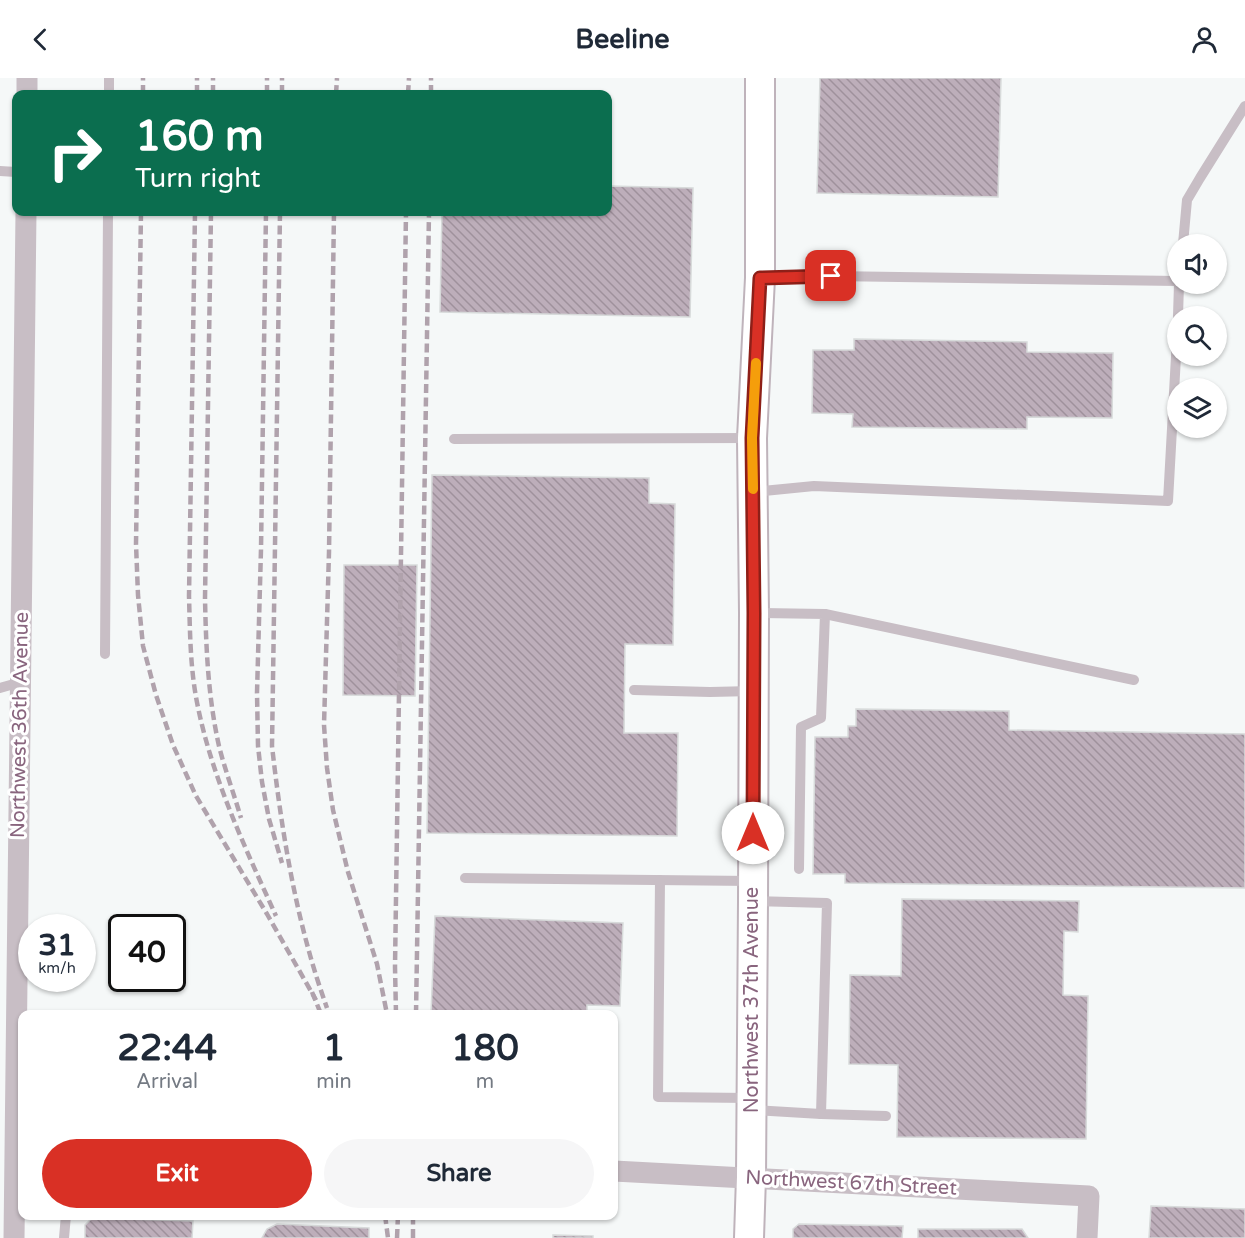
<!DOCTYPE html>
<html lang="en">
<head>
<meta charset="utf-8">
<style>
  :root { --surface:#fff; --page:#f6f6f7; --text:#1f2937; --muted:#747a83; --accent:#d93025 }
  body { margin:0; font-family:"Varela Round",sans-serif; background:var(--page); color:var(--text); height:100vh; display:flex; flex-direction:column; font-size:22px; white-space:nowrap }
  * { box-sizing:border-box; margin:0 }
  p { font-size:20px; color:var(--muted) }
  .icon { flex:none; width:33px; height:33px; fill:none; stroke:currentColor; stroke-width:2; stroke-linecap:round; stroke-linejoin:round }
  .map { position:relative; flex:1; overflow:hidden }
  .side { position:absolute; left:18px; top:932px; width:600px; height:210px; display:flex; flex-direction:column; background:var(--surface); border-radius:12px; box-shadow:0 2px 4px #0004 }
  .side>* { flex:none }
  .guide { position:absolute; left:12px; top:12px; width:600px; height:126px; border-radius:12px; box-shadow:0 2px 4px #0004; background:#0b6e4f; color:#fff; overflow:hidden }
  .fabs { position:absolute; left:1167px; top:156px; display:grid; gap:12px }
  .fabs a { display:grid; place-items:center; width:60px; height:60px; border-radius:50%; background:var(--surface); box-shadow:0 2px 4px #0004; font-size:30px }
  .speed { position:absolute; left:18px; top:836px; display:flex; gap:12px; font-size:30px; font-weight:700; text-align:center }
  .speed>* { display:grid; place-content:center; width:78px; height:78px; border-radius:50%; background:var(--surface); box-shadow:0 2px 4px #0004; line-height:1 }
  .speed small { font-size:15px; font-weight:400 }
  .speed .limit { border:3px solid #111; border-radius:9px; background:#fff; color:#111 }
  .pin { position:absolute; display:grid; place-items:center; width:51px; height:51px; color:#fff; margin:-26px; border-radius:12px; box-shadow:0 3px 9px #0006 }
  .me { position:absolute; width:66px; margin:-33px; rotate:0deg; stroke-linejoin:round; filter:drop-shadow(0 0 4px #0008) }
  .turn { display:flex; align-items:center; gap:21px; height:126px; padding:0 24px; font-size:27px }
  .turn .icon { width:78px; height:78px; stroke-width:2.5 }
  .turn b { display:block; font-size:42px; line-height:51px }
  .eta { display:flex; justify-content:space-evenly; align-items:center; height:102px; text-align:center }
  .eta b { font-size:36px; font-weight:700; line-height:42px }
  .primary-button { display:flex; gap:12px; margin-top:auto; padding:12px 24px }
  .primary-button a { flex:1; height:69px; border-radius:36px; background:var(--accent); color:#fff; font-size:24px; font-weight:700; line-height:69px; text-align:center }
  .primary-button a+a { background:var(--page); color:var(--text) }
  header { display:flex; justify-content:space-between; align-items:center; height:78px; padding:0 24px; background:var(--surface); font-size:27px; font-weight:700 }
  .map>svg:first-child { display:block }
</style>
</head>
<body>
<header><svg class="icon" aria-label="back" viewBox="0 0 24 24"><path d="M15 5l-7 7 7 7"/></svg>Beeline<svg class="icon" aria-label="person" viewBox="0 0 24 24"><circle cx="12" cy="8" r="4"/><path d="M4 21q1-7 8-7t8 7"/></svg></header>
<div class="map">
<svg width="1245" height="1160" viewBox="0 0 1245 1160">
  <defs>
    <pattern id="building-back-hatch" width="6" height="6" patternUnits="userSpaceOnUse" patternTransform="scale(1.5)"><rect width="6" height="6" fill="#bdaeba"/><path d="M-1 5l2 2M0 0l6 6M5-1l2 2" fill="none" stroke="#9f919c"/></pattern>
  </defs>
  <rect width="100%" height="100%" fill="#f5f8f8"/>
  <!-- building -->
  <g fill="url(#building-back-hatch)" stroke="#d7dada" stroke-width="1.5">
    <polygon points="820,0 1001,0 998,119 817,115"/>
    <polygon points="608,108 693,110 690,239 440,234 442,134 608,134"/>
    <polygon points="854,261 1027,264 1027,274 1113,275 1112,340 1027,339 1027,351 852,349 853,336 812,335 813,272 854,272"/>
    <polygon points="432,397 649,400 649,425 675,426 673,567 625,566 624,655 678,655 677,758 427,755"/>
    <polygon points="344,487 417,487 415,618 343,617"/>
    <polygon points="856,631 1009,633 1009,652 1245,656 1245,810 845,805 845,796 813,796 815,659 848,659 848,648 856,648"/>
    <polygon points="902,821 1079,823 1078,854 1064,853 1063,917 1088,918 1086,1061 897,1059 898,987 849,986 850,897 901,898"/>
    <polygon points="435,838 623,845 620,928 587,927 587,936 431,936"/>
    <polygon points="1151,1128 1245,1131 1245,1160 1149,1160"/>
    <polygon points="92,1140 193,1143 192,1160 85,1160 85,1147"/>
    <polygon points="277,1146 369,1150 369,1160 262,1160 267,1151"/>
    <polygon points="799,1146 903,1148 902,1160 793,1160 793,1151"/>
    <polygon points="918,1151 1022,1151 1028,1160 918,1160"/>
    <polygon points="553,1157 593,1158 593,1160 553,1160"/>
  </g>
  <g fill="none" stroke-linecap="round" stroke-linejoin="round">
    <!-- secondary casing -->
    <g stroke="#bfb3bb" stroke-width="32">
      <polyline id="secondary" points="749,1160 751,1099 753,823 754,535 752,360 760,200 760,0"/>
    </g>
    <!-- lane -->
    <g stroke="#c8bec5" stroke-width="10">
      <polyline points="109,16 109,0"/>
      <polyline points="0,93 16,94"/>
      <polyline points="1183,166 1187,122 1200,100 1245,28"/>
      <polyline points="760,200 831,198 1178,203"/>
      <polyline points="1178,238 1179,206"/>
      <polyline points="454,361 752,360"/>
      <polyline points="753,414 814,408 1168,423 1178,242"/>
      <polyline points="754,535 825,536 821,640 801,649 799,791"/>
      <polyline points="825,536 1134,602"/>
      <polyline points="105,576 108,134"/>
      <polyline points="0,610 21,604"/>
      <polyline points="634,612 710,614 753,613"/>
      <polyline points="465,800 752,803"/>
      <polyline points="660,802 658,1019 749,1020"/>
      <polyline points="753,823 827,825 821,1036 886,1038"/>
      <polyline points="753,1032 821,1036"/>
      <polyline points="64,1160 66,1137"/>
    </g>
    <!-- street -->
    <g stroke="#c8bec5" stroke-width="21">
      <polyline points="27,16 27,0"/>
      <polyline points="614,1093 1089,1118 1087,1160"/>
      <polyline points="14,1160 26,134"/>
    </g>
    <!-- secondary -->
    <use href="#secondary" stroke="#fff" stroke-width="28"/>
    <!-- rail -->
    <g stroke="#b0a2ac" stroke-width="4.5" stroke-dasharray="9 4.5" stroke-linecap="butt">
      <polyline points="143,16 143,0"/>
      <polyline points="197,16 197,0"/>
      <polyline points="213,16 213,0"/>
      <polyline points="267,16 267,0"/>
      <polyline points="282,16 282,0"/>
      <polyline points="336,16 337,0"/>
      <polyline points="408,16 409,0"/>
      <polyline points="431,16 431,0"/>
      <polyline points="141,134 136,466 138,517 143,568 156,617 173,667 196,718 267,836 316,922"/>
      <path d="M 195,134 L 189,518 C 190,552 190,585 196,619 C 210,696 244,767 276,838"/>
      <path d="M 211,134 L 205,520 C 206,570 208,619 219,668 C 225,692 234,716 241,740"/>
      <polyline points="266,134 261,471 257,615 258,668 262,704 269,741 282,785"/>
      <path d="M 280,134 L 272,668 C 280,739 291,810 310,877 C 315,895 321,913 327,930"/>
      <polyline points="334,134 329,474 324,647 327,690 333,732 348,794 377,886 387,936"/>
      <polyline points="312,914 321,936"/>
      <polyline points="396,936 395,889 406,134"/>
      <polyline points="416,936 429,134"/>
      <polyline points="385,1137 388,1160"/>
      <polyline points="397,1160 398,1137"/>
      <polyline points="413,1160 413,1137"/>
    </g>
  </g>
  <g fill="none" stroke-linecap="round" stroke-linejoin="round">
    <!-- route casing -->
    <g stroke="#8d1f18" stroke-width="15">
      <polyline id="route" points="753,755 754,535 752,360 760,200 831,198"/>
    </g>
    <!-- route -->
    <use href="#route" stroke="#d93025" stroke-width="10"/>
    <!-- slow -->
    <polyline stroke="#f59e0b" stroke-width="10" points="753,411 752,360 756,285"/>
  </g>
  <g text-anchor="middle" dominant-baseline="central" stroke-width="6" stroke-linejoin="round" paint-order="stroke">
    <!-- street labels -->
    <g font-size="20" fill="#89657e" stroke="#fff">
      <text transform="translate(20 647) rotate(-89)">Northwest 36th Avenue</text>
      <text transform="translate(752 922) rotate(-90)">Northwest 37th Avenue</text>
      <text transform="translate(851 1105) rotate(3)">Northwest 67th Street</text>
    </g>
  </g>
</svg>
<div class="fabs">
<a><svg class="icon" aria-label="sound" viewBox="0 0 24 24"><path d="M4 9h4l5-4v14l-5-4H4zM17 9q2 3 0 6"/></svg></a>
<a><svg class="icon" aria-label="search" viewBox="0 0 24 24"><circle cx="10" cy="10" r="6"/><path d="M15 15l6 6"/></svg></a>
<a><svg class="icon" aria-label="layers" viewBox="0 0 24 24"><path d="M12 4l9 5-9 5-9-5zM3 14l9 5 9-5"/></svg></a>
</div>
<div class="speed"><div>31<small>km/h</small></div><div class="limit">40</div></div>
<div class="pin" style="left:831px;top:198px;background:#d93025"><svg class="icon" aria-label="arrive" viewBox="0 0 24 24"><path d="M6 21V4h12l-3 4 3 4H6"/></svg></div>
<svg class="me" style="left:753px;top:755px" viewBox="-20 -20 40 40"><circle r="19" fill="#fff"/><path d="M0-13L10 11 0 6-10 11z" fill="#d93025"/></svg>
<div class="guide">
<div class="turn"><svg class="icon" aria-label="right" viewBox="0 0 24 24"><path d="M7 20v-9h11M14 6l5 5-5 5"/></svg><div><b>160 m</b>Turn right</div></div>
</div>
<section class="side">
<div class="eta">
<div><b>22:44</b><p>Arrival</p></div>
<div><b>1</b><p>min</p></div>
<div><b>180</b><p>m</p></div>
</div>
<div class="primary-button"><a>Exit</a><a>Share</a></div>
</section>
</div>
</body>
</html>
